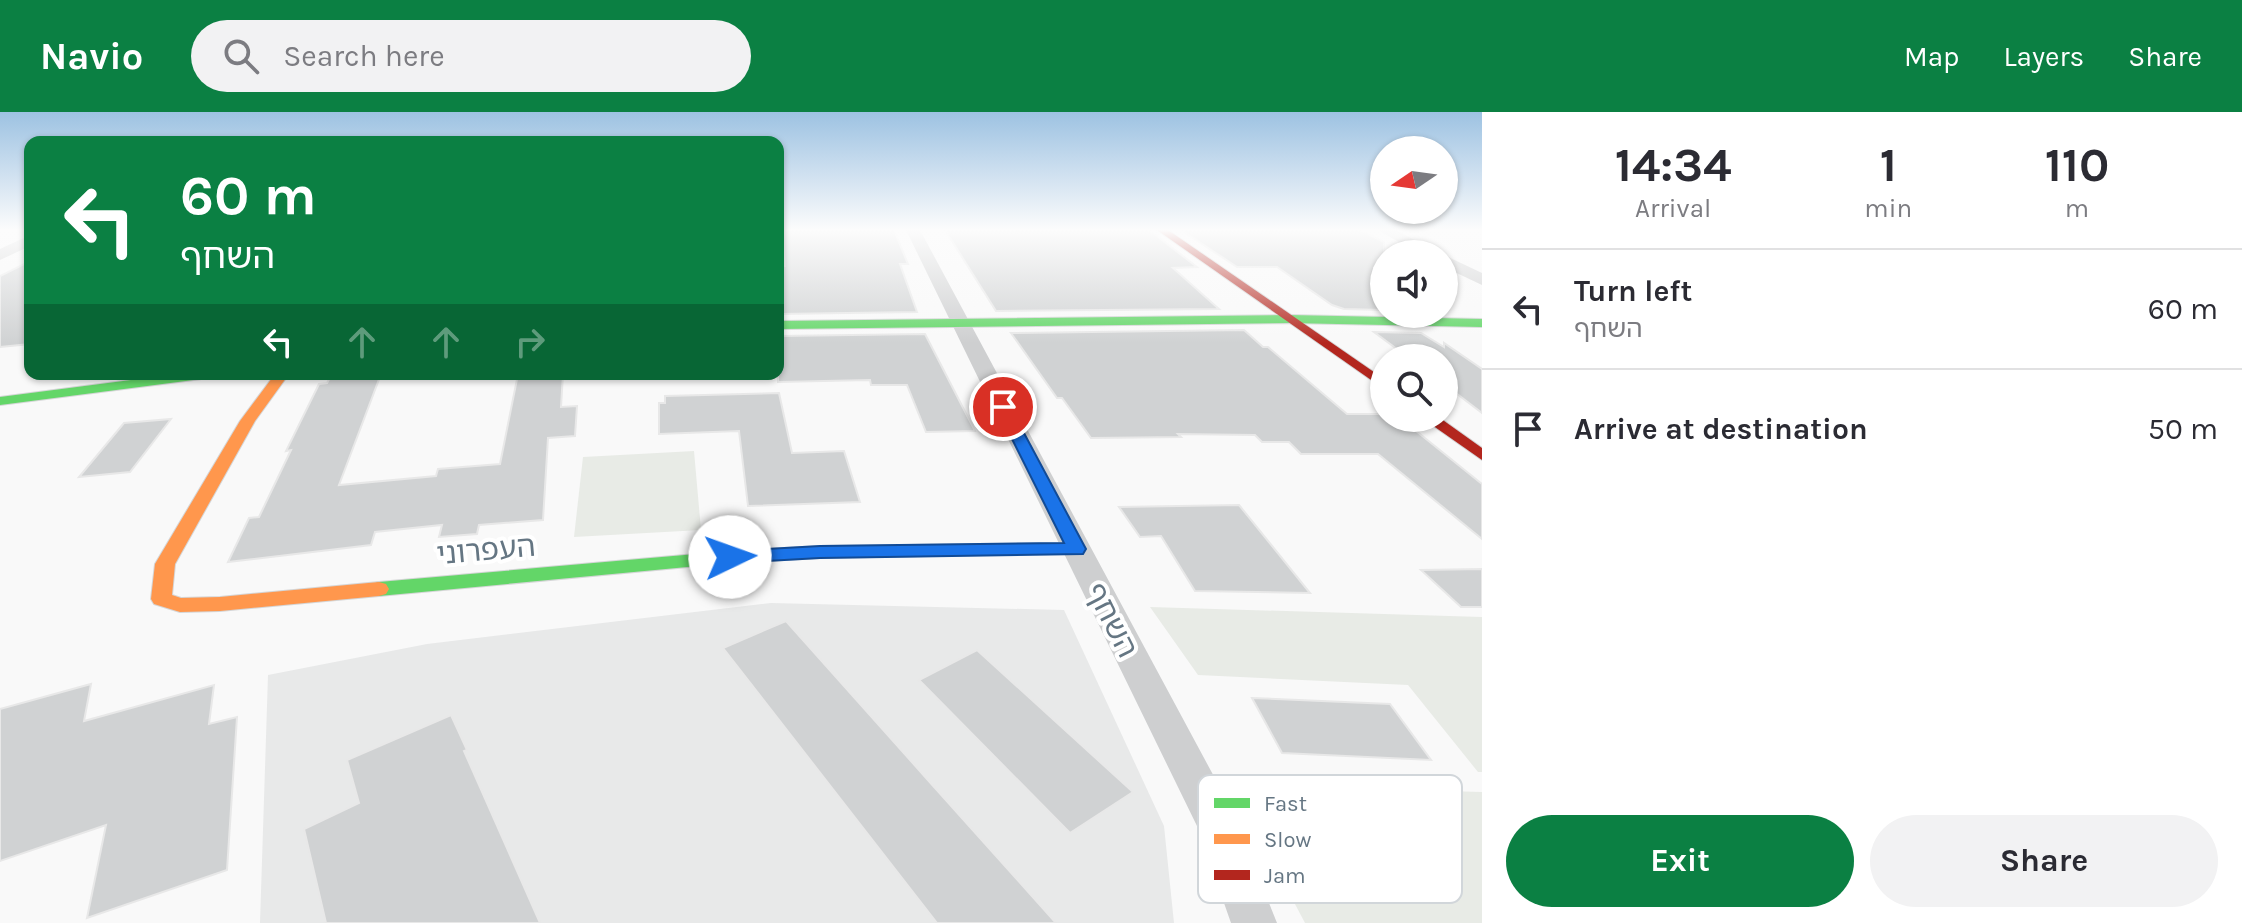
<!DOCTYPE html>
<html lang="en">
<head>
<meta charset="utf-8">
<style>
  :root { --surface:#fff; --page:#f2f2f3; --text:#2b2b33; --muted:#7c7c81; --line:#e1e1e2; --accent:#0b8043 }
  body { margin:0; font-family:Karla,"Noto Sans Hebrew",sans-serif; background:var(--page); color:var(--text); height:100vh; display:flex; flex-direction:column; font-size:30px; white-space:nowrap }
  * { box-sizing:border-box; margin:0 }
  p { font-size:26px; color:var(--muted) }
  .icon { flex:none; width:44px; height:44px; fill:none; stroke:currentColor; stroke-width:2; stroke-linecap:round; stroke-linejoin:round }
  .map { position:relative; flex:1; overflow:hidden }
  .drawer { display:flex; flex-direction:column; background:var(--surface); width:760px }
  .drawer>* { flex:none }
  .banner { position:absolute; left:24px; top:24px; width:760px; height:244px; border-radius:16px; box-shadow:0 2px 6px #0004; background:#0b8043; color:#fff; overflow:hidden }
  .needle { width:52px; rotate:257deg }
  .buttons { position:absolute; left:1370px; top:24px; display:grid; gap:16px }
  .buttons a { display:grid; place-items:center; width:88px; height:88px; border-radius:50%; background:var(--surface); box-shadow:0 2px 6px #0004; font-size:40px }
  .pin { position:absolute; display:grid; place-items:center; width:68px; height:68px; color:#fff; margin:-34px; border:4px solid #fff; border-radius:50%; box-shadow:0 2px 8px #0007 }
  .me { position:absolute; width:88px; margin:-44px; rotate:87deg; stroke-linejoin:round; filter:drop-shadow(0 0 6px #0008) }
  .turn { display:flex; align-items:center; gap:28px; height:168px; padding:0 24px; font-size:36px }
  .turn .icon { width:104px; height:104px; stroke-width:2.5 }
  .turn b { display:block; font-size:56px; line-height:68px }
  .lanes { display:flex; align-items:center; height:76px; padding:0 24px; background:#0003; justify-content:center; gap:40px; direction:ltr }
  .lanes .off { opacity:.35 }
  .eta { display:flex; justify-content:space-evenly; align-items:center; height:136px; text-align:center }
  .eta b { font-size:48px; font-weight:700; line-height:56px }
  .primary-button { display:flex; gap:16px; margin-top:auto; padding:16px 24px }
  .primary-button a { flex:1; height:92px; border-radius:48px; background:var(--accent); color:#fff; font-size:32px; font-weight:700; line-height:92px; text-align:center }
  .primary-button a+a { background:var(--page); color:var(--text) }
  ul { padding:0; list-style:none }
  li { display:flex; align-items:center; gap:24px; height:120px; padding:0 24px; border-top:2px solid var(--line) }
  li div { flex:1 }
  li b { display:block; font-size:30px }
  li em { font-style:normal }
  header { display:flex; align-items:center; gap:48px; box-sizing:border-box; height:112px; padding:0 40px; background:var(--accent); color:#fff }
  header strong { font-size:38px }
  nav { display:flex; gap:44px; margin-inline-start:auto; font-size:28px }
  .search { width:560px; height:72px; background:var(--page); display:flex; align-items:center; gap:20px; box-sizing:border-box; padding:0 28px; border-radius:44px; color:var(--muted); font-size:30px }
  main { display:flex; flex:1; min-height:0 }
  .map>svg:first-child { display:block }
</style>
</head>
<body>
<header>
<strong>Navio</strong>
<div class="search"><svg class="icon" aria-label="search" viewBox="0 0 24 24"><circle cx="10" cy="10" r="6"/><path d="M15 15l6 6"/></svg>Search here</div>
<nav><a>Map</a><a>Layers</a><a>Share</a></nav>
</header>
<main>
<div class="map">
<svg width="1482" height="811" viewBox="0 0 1482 811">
  <rect width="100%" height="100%" fill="#f9f9f9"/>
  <!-- built -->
  <polygon fill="#e8e9e9" points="771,491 1064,498 1164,714 1174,811 260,811 268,563 427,532"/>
  <!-- green -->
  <g fill="#e8ebe6">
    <polygon points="694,339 701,418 574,425 583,345"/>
    <polygon points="1150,495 1482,505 1482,660 1478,660 1408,573 1198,563"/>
    <polygon points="1232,673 1482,680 1482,811 1305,811"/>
  </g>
  <!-- building -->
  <g fill="#d0d2d3" stroke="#e8e8e8" stroke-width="2">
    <polygon points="782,118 894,118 908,152 900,152 917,200 778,202 778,154 785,154"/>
    <polygon points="945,118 1149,118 1197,155 1173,156 1219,197 996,199"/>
    <polygon points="1181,118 1360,118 1384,130 1384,198 1344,197 1332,193 1277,155 1237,155"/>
    <polygon points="30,149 30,232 0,235 0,164"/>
    <polygon points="1244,218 1263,235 1268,235 1347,302 1384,302 1384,306 1400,306 1482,372 1482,427 1378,342 1301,342 1289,330 1262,330 1255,323 1178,322 1181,325 1091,326 1062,286 1057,286 1011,221"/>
    <polygon points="1374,220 1421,221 1444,235 1444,231 1482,257 1482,301 1444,272 1444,246 1409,246"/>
    <polygon points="925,222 975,319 926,320 907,273 871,273 870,268 778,270 778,224"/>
    <polygon points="332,262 381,262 339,373 436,364 438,357 500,352 518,262 563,262 561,295 577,294 575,324 548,326 543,408 479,413 477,422 439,425 442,413 375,420 371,433 228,450 249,406 259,405 291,338 286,339 319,272 327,271"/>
    <polygon points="779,281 792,341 844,339 860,390 748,394 739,319 659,322 659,291 665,291 665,284"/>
    <polygon points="171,307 130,360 79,365 124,311"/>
    <polygon points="1239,393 1310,481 1195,479 1161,424 1140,425 1119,395"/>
    <polygon points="1482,457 1482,495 1461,495 1421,458"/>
    <polygon points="786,509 927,667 1056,811 937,811 723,536"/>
    <polygon points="977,538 1133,680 1070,721 919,568"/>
    <polygon points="91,572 84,609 214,573 209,612 237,605 227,758 87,806 106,713 0,749 0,597"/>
    <polygon points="1252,586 1390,592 1431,648 1282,641"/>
    <polygon points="451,603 467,638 464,639 540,811 326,811 304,717 359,691 347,648"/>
  </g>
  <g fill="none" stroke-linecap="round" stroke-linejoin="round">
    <!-- fast casing -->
    <g stroke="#d5d6d7" stroke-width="2">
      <g id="fast">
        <polygon points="1290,203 1482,207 1482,215 1290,211 778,217 778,209"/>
        <polygon points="177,262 216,262 209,266 0,293 0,285"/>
        <polygon points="1076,431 1083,433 1085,437 1083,441 820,446 730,451 379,484 372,482 369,477 372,472 379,470 730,439 820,434"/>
      </g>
    </g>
    <!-- slow casing -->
    <g stroke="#d5d6d7" stroke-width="2">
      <polygon id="slow" points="275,262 289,262 255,309 175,452 172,483 181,486 220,485 379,470 386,472 389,477 386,482 379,484 220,499 180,500 154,492 151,487 155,452 240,309"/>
    </g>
    <!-- jam casing -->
    <g stroke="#d5d6d7" stroke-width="2">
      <g id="jam">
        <polygon points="1157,118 1168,118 1384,267 1384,277"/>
        <polygon points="1422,306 1440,306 1482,336 1482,348"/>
      </g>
    </g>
    <!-- street -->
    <g fill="#cecfd0" fill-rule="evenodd">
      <polygon points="906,118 920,118 1232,698 1277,811 1231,811 1197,714"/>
      <polygon points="1378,118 1396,118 1440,142 1420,142"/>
      <polygon points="30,123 30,134 0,148 0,137"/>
      <polygon points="1444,143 1482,161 1482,173 1444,155"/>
    </g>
    <!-- fast -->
    <use href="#fast" fill="#63d668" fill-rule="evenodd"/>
    <!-- slow -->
    <use href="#slow" fill="#ff974d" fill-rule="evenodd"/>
    <!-- jam -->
    <use href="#jam" fill="#b3261e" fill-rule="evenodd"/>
  </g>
  <!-- sky -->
  <linearGradient id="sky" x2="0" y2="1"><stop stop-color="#9dc2e2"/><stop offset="0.51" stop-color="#fcfcfc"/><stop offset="1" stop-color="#fcfcfc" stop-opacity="0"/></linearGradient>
  <rect width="1482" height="231" fill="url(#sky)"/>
  <!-- route -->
  <polygon fill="#1a73e8" stroke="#114b97" stroke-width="2" points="1003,291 1010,295 1086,437 1083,442 820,446 730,451 721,445 730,439 820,434 1064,431 996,295"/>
  <g text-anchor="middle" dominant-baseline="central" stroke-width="8" stroke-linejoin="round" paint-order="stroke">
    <!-- street labels -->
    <g font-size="30" fill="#657683" stroke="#fff">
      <text transform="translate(486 438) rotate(-5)">העפרוני</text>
      <text transform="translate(1112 508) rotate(63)">השחף</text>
    </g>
  </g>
  <!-- legend -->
  <rect x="1198" y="663" width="264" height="128" rx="12" fill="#fff" stroke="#d1d6da" stroke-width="2"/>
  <rect x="1214" y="686" width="36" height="10" fill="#63d668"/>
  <rect x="1214" y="722" width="36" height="10" fill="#ff974d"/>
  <rect x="1214" y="758" width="36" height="10" fill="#b3261e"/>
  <g font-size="22" fill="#657683">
    <text x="1264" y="699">Fast</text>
    <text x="1264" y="735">Slow</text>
    <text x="1264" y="771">Jam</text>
  </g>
</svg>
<div class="buttons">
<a><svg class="needle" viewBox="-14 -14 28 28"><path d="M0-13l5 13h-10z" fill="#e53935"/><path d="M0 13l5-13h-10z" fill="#7c7c81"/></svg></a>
<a><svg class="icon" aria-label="sound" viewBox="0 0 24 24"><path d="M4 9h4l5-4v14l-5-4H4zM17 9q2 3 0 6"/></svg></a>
<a><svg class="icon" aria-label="search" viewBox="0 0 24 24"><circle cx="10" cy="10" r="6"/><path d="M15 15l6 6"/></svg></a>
</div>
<div class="pin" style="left:1003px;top:295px;background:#d93025"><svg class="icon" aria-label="arrive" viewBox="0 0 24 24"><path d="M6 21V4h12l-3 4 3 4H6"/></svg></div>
<svg class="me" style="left:730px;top:445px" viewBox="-20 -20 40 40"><circle r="19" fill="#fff"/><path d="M0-13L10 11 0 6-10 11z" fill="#1a73e8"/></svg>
<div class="banner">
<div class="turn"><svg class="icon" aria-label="left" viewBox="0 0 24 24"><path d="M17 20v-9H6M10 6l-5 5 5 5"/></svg><div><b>60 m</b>השחף</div></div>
<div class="lanes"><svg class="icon" aria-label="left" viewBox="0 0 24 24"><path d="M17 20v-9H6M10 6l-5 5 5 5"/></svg><svg class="icon off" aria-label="ahead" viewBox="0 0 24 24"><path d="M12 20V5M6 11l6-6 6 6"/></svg><svg class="icon off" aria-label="ahead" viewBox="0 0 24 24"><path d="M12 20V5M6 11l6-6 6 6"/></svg><svg class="icon off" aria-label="right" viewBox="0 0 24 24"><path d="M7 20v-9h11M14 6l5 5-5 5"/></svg></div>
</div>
</div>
<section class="drawer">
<div class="eta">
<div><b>14:34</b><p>Arrival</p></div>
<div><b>1</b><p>min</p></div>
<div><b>110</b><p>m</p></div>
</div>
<ul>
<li><svg class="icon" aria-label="left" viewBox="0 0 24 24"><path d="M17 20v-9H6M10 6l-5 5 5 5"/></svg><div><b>Turn left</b><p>השחף</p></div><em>60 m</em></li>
<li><svg class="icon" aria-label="arrive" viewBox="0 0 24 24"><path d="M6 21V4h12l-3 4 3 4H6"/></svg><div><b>Arrive at destination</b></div><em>50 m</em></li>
</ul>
<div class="primary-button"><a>Exit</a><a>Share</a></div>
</section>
</main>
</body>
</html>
